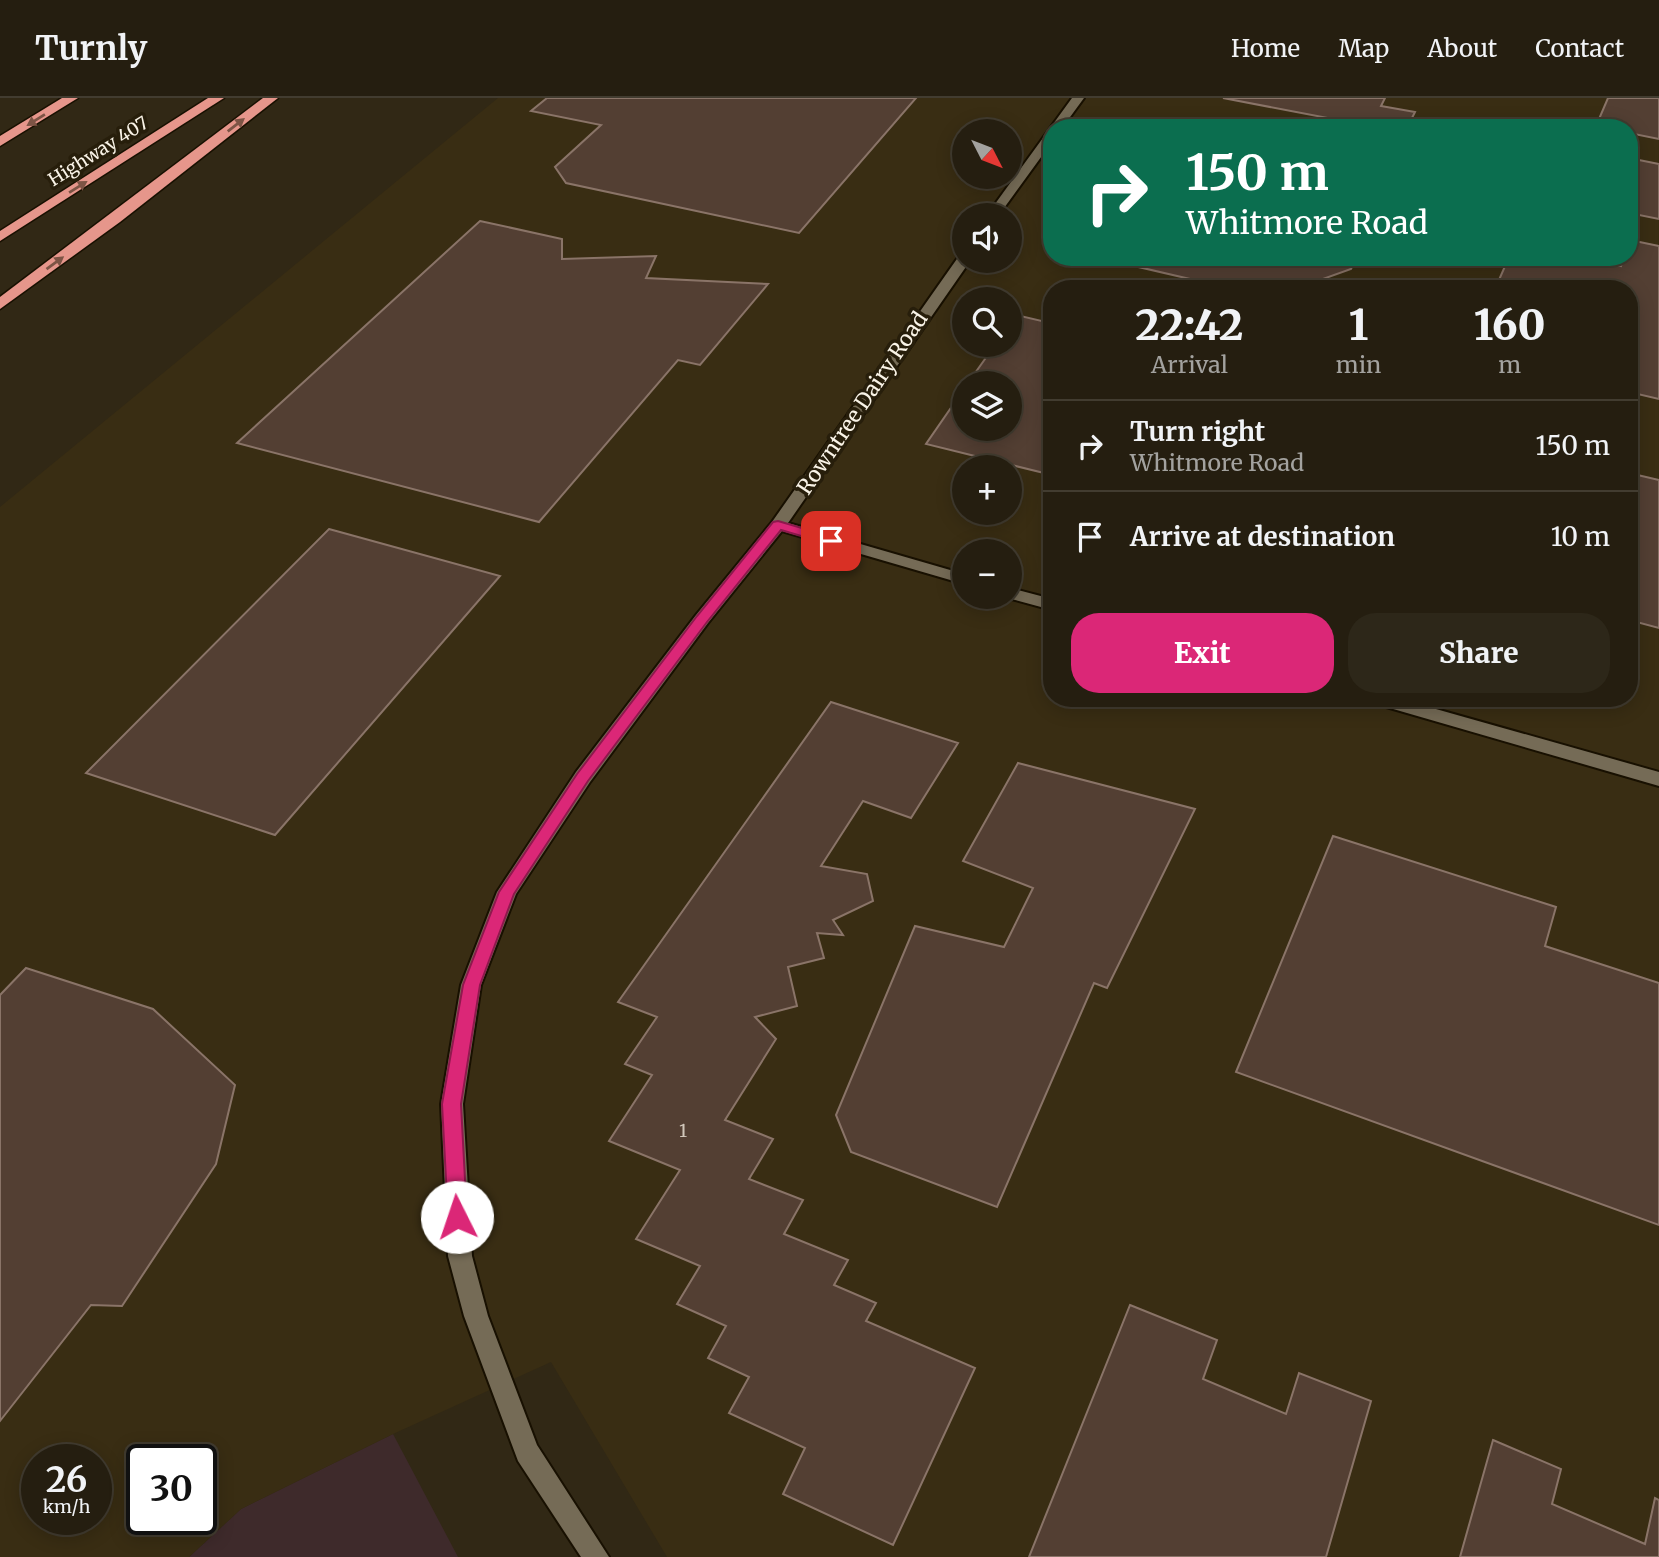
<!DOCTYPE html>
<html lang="en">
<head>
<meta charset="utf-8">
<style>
  :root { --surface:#251e10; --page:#2d2719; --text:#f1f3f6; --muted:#a3a29f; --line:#423c30; --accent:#db2777 }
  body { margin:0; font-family:Merriweather,serif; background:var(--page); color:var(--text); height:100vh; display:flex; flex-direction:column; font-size:26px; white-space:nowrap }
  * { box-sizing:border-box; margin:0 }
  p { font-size:23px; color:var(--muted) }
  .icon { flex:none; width:38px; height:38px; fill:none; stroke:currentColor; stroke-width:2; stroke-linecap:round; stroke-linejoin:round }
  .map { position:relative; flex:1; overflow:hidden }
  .details { position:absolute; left:1043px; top:182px; width:595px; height:427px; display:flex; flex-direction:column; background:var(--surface); border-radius:28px; box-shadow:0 4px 18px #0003,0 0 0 2px var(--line) }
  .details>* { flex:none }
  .top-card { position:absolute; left:1043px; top:21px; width:595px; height:147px; border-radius:28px; box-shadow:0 4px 18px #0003,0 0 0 2px var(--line); background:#0b6e4f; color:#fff; overflow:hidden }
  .needle { width:46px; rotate:132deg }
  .buttons { position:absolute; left:952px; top:21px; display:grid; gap:14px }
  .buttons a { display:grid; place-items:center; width:70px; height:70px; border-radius:50%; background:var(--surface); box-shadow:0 4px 18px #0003,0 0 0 2px var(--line); font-size:35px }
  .speed { position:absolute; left:21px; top:1346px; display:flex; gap:14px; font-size:35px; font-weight:700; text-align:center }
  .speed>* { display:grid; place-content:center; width:91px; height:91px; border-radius:50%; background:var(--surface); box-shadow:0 4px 18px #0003,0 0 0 2px var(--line); line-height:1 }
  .speed small { font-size:18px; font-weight:400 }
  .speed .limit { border:4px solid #111; border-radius:10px; background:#fff; color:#111 }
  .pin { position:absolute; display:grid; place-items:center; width:60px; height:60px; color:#fff; margin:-30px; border-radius:14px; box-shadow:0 4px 10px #0006 }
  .me { position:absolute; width:77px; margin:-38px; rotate:356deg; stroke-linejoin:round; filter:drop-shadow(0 0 5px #0008) }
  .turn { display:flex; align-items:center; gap:24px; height:147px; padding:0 28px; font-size:32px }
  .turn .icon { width:91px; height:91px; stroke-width:2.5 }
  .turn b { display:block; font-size:49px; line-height:60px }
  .eta { display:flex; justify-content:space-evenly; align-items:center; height:119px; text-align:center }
  .eta b { font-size:42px; font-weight:800; line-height:49px }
  .button { display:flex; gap:14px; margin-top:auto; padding:14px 28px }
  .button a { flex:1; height:80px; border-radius:28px; background:var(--accent); color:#fff; font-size:28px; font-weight:800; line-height:80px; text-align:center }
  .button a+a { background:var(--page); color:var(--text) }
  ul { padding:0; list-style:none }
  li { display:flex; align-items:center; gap:21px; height:91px; padding:0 28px; border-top:2px solid var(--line) }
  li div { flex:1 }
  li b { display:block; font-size:26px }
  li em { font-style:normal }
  header { display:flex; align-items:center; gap:42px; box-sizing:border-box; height:98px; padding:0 35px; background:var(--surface); border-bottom:2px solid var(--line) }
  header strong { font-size:33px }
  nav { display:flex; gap:38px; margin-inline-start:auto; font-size:24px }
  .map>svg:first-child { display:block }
</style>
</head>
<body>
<header>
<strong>Turnly</strong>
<nav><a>Home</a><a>Map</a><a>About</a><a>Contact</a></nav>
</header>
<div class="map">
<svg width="1659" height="1459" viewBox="0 0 1659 1459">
  <rect width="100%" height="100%" fill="#312815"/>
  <!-- commercial -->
  <polygon fill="#3e2a2b" points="393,1336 458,1459 189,1459 241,1411"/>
  <!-- built -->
  <path fill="#392d13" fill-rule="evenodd" d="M 498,0 L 1659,0 L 1659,1459 L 667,1459 L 551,1264 L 393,1336 L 241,1411 L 189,1459 L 0,1459 L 0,409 ZM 1052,30 L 1629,30 L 1629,159 L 1052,159 ZM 964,33 L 1010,33 L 1010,79 L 964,79 ZM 964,117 L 1010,117 L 1010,163 L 964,163 ZM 1052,191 L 1629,191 L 1629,600 L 1052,600 ZM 964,201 L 1010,201 L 1010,247 L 964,247 ZM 964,285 L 1010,285 L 1010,331 L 964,331 ZM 964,369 L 1010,369 L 1010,415 L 964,415 ZM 964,453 L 1010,453 L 1010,499 L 964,499 ZM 37,1362 L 96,1362 L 96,1421 L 37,1421 ZM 142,1362 L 201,1362 L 201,1421 L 142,1421 Z"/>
  <!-- building -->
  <g fill="#533f33" stroke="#8a7468" stroke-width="2">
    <polygon points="547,0 916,0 799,135 566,85 555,69 601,27 531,13"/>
    <polygon points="1223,0 1385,0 1381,8 1415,14 1407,30 1380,30"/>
    <polygon points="1608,0 1659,0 1659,41 1629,35 1629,30 1616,30 1618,24 1599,21"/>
    <polygon points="1233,20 1282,30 1226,30"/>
    <polygon points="1629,60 1659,66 1659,121 1629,115"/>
    <polygon points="480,123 562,141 562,161 656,158 646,180 768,186 700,267 678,262 539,424 237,345"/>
    <polygon points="1630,142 1659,148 1659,301 1629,294 1629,191 1495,191 1509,159 1581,159 1621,168 1624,159 1629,159"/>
    <polygon points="1136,159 1357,159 1351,171 1320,182 1334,191 1233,191 1130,167"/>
    <polygon points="1016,217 1042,223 1046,234 1052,233 1052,377 926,346 964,291 964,331 1010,331 1010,285 968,285 995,247 1010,247 1010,226"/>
    <polygon points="1629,375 1659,382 1659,530 1629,522"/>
    <polygon points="329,431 500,478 275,737 86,675"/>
    <polygon points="831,604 958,645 911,720 863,703 821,768 867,776 873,803 833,822 843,837 817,835 824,860 788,869 797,908 755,919 776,941 725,1022 773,1041 749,1081 803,1102 784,1136 848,1162 834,1187 876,1205 866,1223 975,1270 893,1447 783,1396 805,1350 729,1315 749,1279 708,1260 726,1228 677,1206 700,1168 636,1141 680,1072 609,1043 652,977 625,966 657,919 618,904"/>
    <polygon points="1018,665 1195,711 1107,890 1094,885 997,1109 851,1054 836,1017 915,828 1004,849 1033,790 963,763"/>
    <polygon points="1333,738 1556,809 1545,848 1659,885 1659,1127 1236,974"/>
    <polygon points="26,870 153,911 235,987 216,1066 122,1208 91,1207 0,1323 0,897"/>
    <polygon points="1130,1207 1217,1242 1203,1281 1286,1316 1299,1275 1371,1303 1326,1459 1029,1459"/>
    <polygon points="1493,1342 1561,1371 1552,1406 1645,1446 1655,1400 1659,1402 1659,1459 1460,1459"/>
  </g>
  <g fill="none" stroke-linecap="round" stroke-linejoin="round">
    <!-- minor casing -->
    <g stroke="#181001" stroke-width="4">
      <g id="minor">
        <polygon points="1072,0 1084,0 1062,30 1052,30 1052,44 999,117 987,117"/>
        <polygon points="964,157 964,163 970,163 788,425 964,476 964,486 782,433 708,525 590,684 516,796 481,887 463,1006 472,1158 488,1218 537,1347 609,1459 581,1459 518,1363 464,1218 448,1158 441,1006 461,887 497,794 576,674 696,517 772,424 959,158"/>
        <polygon points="1010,490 1052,501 1052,512 1004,499 1010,499"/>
        <polygon points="1366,600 1397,600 1659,674 1659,688 1369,604"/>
      </g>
    </g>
    <!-- motorway casing -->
    <g stroke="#181001" stroke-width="3">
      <g id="motorway">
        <polygon points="62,0 78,0 0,48 0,38"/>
        <polygon points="208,0 224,0 0,143 0,133"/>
        <polygon points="263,0 278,0 120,124 0,211 0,199"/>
      </g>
    </g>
    <!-- minor -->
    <use href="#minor" fill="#756b56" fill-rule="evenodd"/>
    <!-- motorway -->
    <use href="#motorway" fill="#e6968b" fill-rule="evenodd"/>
  </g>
  <!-- one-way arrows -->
  <defs><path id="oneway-solid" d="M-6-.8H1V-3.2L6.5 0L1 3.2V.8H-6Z" transform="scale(1.75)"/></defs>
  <g fill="#7d5445">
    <use href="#oneway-solid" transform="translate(36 22) rotate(148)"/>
    <use href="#oneway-solid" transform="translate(236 27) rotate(-38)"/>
    <use href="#oneway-solid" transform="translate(78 89) rotate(-32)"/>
    <use href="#oneway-solid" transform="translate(55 165) rotate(-36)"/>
  </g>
  <!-- route -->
  <polygon fill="#db2777" stroke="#8e194d" stroke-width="2" points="778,423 836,440 838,443 831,447 781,432 707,524 588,683 514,796 480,887 461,1006 467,1119 464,1125 457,1128 450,1125 448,1119 442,1006 463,887 499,794 577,676 697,518 773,424"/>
  <g text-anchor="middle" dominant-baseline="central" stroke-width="7" stroke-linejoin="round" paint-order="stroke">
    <!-- far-street labels -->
    <g font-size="18" fill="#f9f3e7" stroke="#271e0b">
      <text transform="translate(98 53) rotate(-32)">Highway 407</text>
    </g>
    <!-- number labels -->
    <g font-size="18" fill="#d0c6ba">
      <text x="683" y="1032">1</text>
    </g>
    <!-- street labels -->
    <g font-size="21" fill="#f9f3e7" stroke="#271e0b">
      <text transform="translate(862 305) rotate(-56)">Rowntree Dairy Road</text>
    </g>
  </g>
</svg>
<div class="buttons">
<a><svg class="needle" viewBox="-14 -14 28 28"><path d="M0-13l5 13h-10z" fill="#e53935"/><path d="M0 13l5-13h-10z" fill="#a3a29f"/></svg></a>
<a><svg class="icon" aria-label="sound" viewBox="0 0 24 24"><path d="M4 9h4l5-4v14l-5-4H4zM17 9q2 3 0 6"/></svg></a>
<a><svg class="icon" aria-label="search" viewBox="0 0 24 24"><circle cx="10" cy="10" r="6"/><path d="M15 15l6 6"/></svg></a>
<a><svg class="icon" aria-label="layers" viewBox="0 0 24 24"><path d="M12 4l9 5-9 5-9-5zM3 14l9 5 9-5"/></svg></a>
<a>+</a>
<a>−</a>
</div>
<div class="speed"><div>26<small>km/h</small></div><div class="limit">30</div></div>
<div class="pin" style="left:831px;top:443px;background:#d93025"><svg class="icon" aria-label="arrive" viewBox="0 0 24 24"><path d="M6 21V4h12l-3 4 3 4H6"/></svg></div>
<svg class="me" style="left:457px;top:1119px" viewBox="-20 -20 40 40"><circle r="19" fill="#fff"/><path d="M0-13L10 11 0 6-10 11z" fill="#db2777"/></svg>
<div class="top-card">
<div class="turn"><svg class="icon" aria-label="right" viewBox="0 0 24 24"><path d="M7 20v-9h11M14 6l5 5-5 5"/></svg><div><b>150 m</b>Whitmore Road</div></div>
</div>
<section class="details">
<div class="eta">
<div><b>22:42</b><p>Arrival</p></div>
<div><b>1</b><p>min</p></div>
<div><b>160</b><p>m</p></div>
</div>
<ul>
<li><svg class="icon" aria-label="right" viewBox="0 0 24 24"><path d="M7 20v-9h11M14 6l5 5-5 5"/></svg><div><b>Turn right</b><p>Whitmore Road</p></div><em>150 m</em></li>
<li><svg class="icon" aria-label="arrive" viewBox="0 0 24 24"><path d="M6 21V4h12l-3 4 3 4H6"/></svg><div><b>Arrive at destination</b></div><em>10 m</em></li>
</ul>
<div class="button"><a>Exit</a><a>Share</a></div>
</section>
</div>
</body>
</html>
